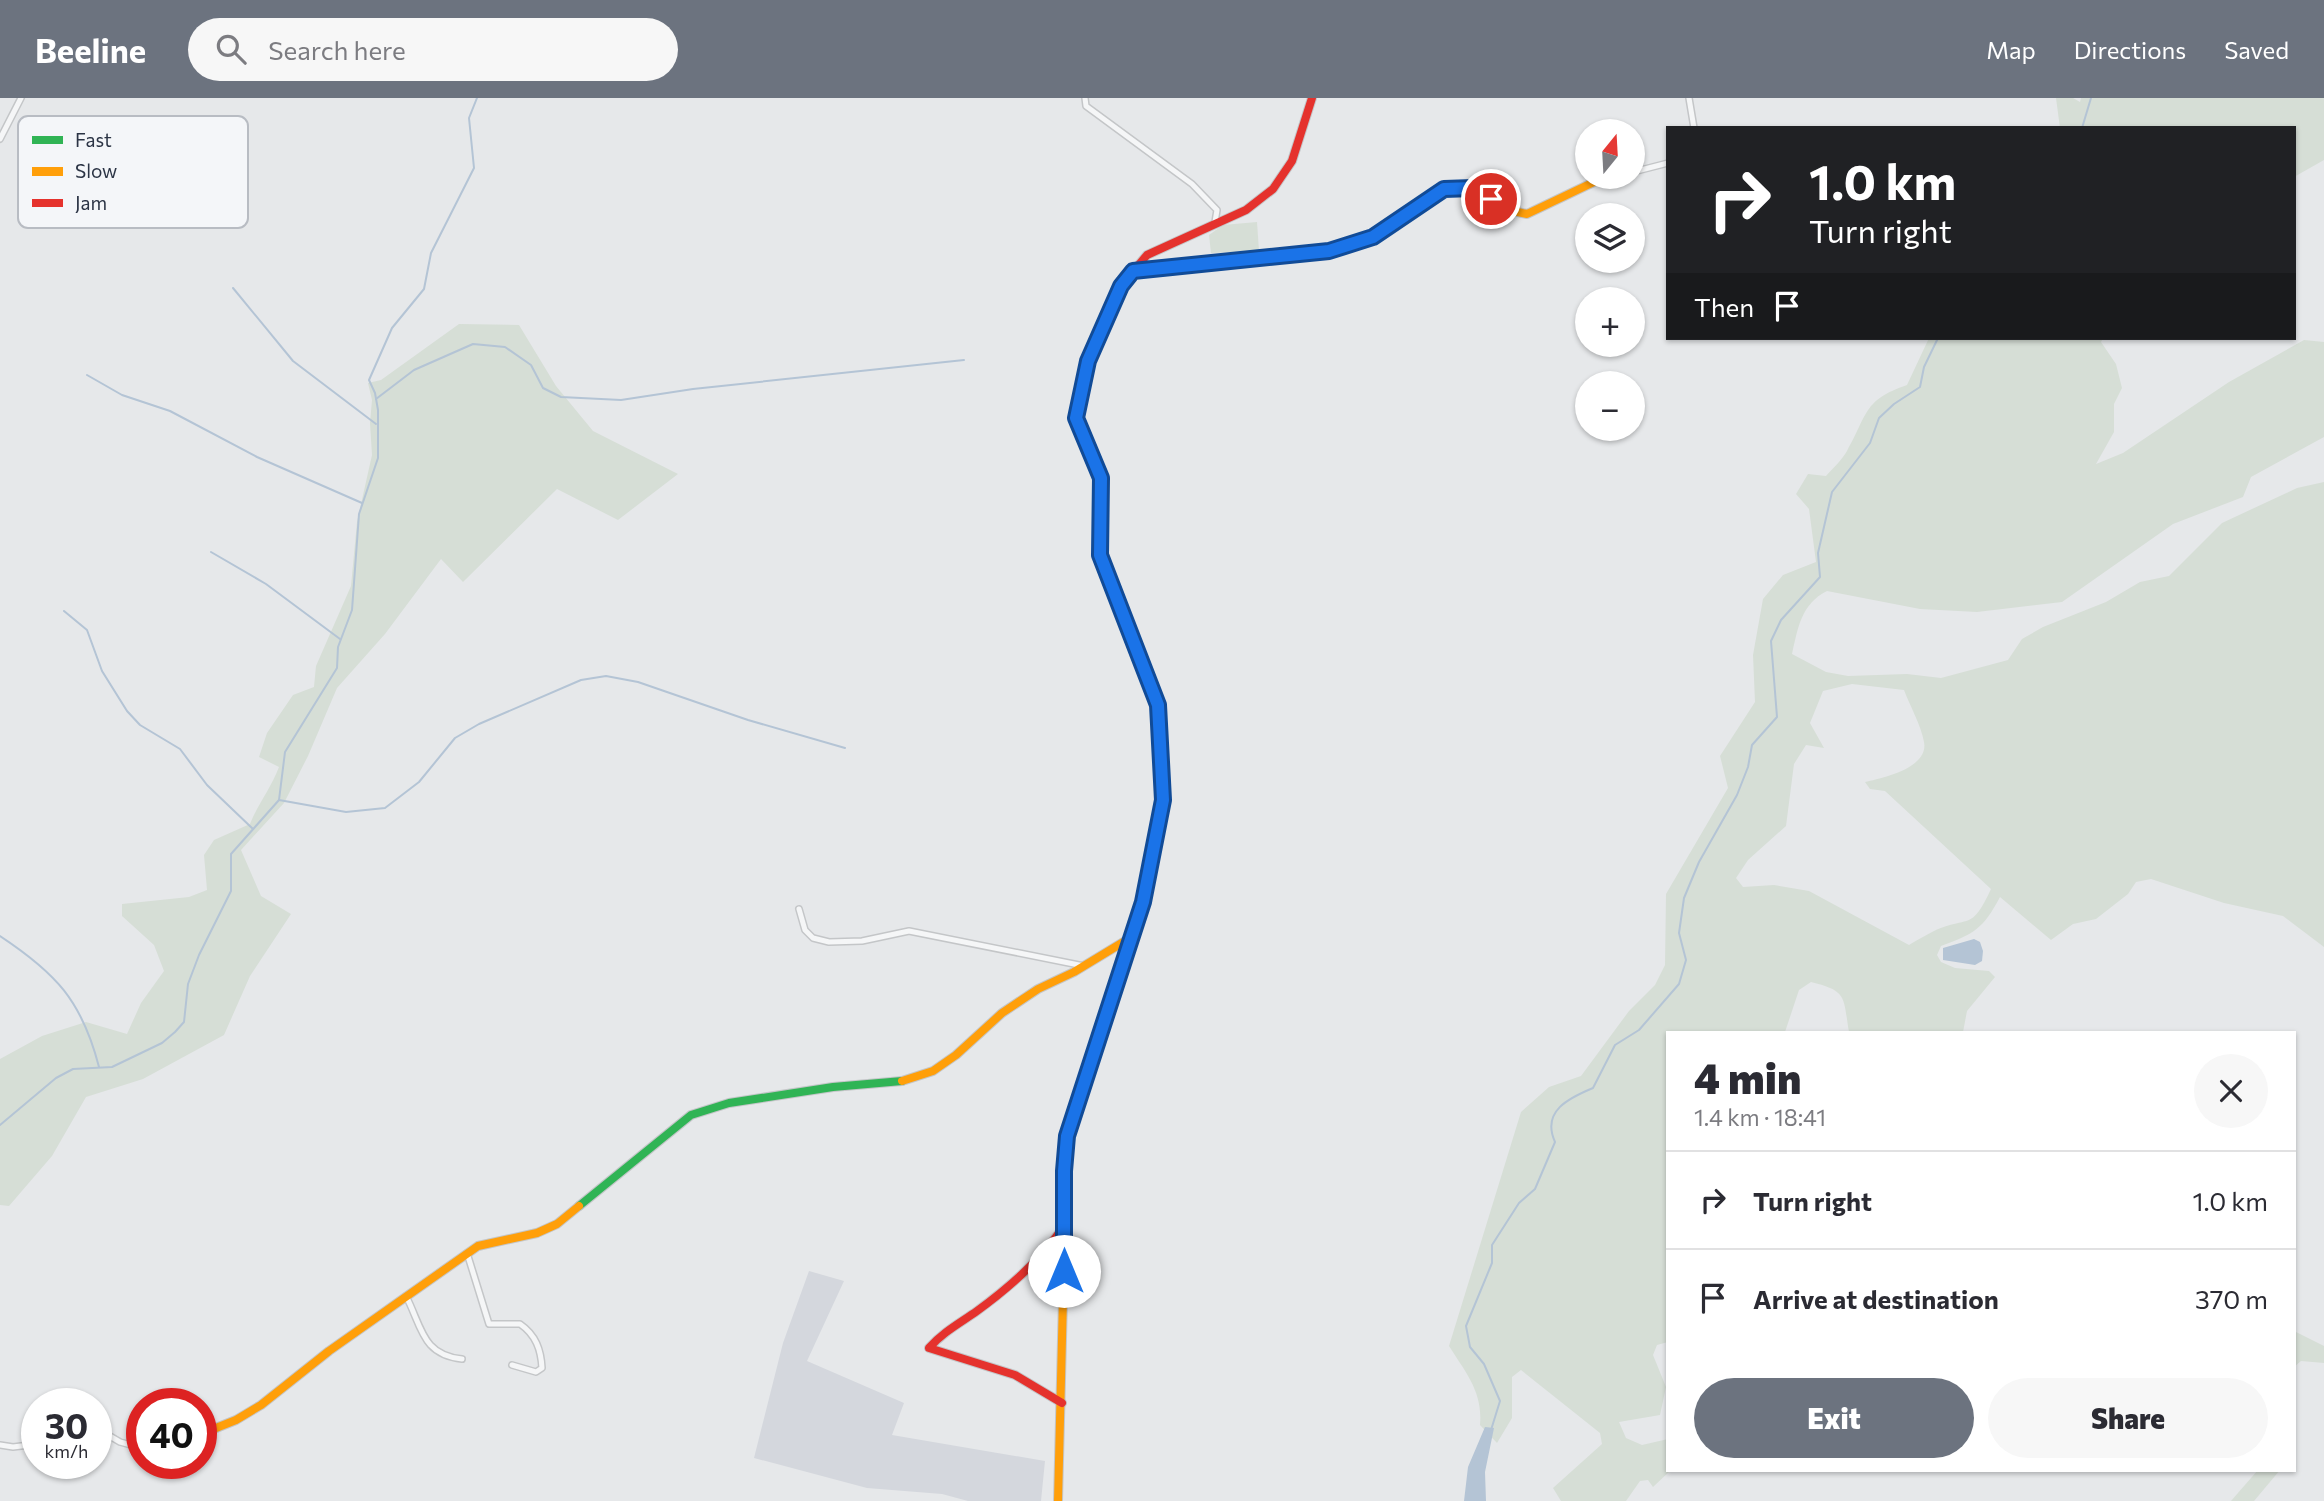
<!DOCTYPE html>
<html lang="en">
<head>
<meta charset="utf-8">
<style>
  :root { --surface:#fff; --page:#f7f7f7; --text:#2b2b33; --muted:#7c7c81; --line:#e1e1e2; --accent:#6c737f }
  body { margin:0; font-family:Commissioner,sans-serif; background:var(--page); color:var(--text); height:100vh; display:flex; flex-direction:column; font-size:26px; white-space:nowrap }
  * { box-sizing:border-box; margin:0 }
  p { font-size:23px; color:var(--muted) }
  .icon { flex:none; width:38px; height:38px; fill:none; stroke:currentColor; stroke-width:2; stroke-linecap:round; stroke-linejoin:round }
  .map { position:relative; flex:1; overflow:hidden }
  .panel { position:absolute; left:1666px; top:933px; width:630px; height:441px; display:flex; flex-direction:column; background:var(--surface); border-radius:0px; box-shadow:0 2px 5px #0004 }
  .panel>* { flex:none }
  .guide { position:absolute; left:1666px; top:28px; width:630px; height:214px; border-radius:0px; box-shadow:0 2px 5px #0004; background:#202124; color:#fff; overflow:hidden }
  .needle { width:46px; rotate:18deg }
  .fabs { position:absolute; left:1575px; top:21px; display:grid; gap:14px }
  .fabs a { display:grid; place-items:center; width:70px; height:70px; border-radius:50%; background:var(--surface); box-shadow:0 2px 5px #0004; font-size:35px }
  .speed { position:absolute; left:21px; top:1290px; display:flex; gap:14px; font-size:35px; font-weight:700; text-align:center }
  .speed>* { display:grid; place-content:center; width:91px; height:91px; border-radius:50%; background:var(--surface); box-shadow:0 2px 5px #0004; line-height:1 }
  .speed small { font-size:18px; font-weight:400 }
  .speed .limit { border:10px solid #d22; background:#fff; color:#111 }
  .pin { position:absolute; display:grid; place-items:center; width:60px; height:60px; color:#fff; margin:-30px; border:4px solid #fff; border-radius:50%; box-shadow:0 2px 7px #0007 }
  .me { position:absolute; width:77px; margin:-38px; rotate:0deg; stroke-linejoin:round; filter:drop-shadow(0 0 5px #0008) }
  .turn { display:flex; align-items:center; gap:24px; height:147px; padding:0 28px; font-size:32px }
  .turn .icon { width:91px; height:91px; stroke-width:2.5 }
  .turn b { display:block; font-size:49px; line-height:60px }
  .then { display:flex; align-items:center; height:66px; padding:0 28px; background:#0003; gap:14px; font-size:26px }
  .round { display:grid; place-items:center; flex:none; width:74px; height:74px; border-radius:37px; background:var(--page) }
  .headline { display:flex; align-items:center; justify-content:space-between; height:119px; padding:0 28px }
  h1 { font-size:42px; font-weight:800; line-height:52px }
  .button { display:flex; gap:14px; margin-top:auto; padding:14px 28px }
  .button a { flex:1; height:80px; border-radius:42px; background:var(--accent); color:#fff; font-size:28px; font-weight:800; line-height:80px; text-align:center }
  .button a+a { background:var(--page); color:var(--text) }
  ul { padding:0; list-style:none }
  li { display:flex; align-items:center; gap:21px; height:98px; padding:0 28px; border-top:2px solid var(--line) }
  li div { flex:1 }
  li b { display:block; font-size:26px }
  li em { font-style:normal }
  header { display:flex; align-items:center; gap:42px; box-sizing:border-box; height:98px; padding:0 35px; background:var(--accent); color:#fff }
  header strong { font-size:33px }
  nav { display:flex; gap:38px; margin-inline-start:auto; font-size:24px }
  .search { width:490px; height:63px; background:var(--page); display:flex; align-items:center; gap:18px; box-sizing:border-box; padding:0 24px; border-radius:38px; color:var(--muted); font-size:26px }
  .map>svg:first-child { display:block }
</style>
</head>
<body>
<header>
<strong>Beeline</strong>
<div class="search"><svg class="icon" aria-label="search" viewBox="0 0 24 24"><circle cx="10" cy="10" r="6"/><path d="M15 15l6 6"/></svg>Search here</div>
<nav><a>Map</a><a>Directions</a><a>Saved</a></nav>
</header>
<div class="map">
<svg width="2324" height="1403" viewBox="0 0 2324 1403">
  <rect width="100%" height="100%" fill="#e6e8ea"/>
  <!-- built -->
  <polygon fill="#d4d7dd" points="809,1173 844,1183 807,1263 904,1305 892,1337 1045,1363 1041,1403 968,1403 942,1396 867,1390 754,1360 783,1245"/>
  <!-- green -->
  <g fill="#d6ded6" fill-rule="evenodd">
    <polygon points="2056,0 2073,0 2080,4 2081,0 2324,0 2324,62 2294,79 2294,30 2060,30"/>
    <polygon points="1257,124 1259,153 1211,155 1209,137 1223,127"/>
    <path d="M 459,226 L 519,227 L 556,288 L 593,333 L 678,376 L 618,422 L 557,391 L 463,484 L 441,461 L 385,536 L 337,590 L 308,658 L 284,705 L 241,752 L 261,798 L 291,816 L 250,878 L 224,937 L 143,981 L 86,999 L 52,1058 L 9,1108 L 0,1107 L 0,961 L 42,938 L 86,924 L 127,936 L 141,905 L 164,873 L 154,847 L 122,818 L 122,806 L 189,799 L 207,792 L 204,757 L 214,742 L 250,726 C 258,706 271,690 279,669 L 259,659 L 267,635 L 293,597 L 314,589 L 316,568 L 351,488 L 357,424 L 372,357 L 370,325 L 372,302 L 368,285 L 381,282 Z"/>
    <path d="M 1929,240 L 2103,240 L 2101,244 L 2116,266 L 2122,290 L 2114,306 L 2114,334 L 2096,366 L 2123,355 L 2229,284 L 2304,242 L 2324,244 L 2324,339 L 2251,379 L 2243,399 L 2173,426 L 2062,504 L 1977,514 L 1920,511 L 1827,493 C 1801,506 1798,530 1792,556 L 1826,574 L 1848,578 L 1907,576 L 1941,580 L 2008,562 L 2022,541 L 2043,529 L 2106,504 L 2140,484 L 2169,478 L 2222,425 L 2297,390 L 2324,384 L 2324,849 L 2283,818 L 2224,805 L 2151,781 L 2136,784 L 2128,796 L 2096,821 L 2073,826 L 2051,842 L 2000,799 C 1983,831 1974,836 1941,848 L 1937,857 L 1941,864 L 1955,870 L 1989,873 L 1995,879 L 1967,913 L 1963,934 L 1849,934 C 1843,899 1848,893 1811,884 L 1799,892 L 1785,934 L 1668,934 L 1668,1244 L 1657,1247 L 1653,1257 L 1666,1289 L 1660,1317 L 1619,1324 L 1626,1340 L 1642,1347 L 1668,1341 L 1668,1372 L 1671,1372 L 1653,1389 L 1648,1382 L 1640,1383 L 1626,1403 L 1561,1403 L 1553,1390 L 1602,1346 L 1600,1335 L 1521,1272 L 1512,1279 L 1512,1320 L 1497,1345 L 1480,1327 C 1483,1294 1466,1275 1449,1248 L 1521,1014 L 1549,989 L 1581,978 L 1629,913 L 1655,887 L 1665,867 L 1666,796 L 1728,690 L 1720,658 L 1755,604 L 1753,557 L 1763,501 L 1783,477 L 1816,464 L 1809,411 L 1796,396 L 1808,376 L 1826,378 C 1833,370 1842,362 1847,353 C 1868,316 1863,302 1907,287 ZM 1852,586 L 1904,592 C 1910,608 1921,627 1924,644 C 1929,670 1883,680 1865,684 L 1870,691 L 1885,693 L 1991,791 C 1971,834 1970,817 1934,833 C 1926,837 1917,842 1909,847 L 1809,793 L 1774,787 L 1743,789 L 1736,780 L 1748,762 L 1786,728 L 1794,666 L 1806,647 L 1824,650 L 1810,625 L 1823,593 Z"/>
    <polygon points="2294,1233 2324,1248 2324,1265 2301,1263 2294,1269"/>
    <polygon points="2258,1372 2280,1372 2254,1403 2231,1403"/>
  </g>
  <!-- water -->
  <g fill="#b4c4d5">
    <polygon points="1974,841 1980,844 1983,853 1982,863 1975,867 1943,862 1943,850"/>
    <polygon points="1485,1329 1494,1330 1485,1374 1486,1403 1464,1403 1468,1369"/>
  </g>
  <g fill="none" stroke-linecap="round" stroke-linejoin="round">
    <!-- stream -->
    <g stroke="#b4c4d5" stroke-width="2">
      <polyline points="2082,30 2091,0"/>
      <polyline points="233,190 293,263 376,326"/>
      <polyline points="87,277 122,297 170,313 257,359 362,405"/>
      <polyline points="376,301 414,272 473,246 505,249 531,267 543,290 561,299 621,302 693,291 964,262"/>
      <polyline points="211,454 266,486 340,541"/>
      <polyline points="64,513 87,532 102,573 127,613 140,627 180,651 207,687 253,731"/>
      <polyline points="279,702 346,714 385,710 419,684 455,640 479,626 581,582 606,578 638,584 748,622 845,650"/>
      <path d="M 0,838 C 56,875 82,903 99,969"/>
      <polyline points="0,1027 56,980 73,971 112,969 162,945 175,934 184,924 188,886 199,857 231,793 231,756 279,702 285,654 337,570 338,549 352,512 359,416 378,360 378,312 375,295 369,282 392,230 424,191 431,155 474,70 469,20 477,0"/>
      <path d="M 1491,1332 L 1500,1303 L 1484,1266 L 1470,1249 L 1466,1228 L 1492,1165 L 1492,1147 L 1519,1105 L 1535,1091 L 1555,1044 C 1541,1013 1569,1000 1593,990 L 1615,947 L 1639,932 L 1679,886 L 1686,862 L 1679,835 L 1684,800 L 1699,764 L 1737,697 L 1748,669 L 1752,647 L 1777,619 L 1771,543 L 1781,522 L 1820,479 L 1818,455 L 1832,394 L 1870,345 L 1879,320 L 1894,306 L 1920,289 L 1924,269 L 1938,240"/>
    </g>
    <!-- street casing -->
    <g stroke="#c4c6c8" stroke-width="8">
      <g id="street">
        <polyline points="1085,0 1086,8 1192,86 1217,112 1215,124"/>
        <polyline points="1689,0 1694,30"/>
        <polyline points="0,41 21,0"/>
        <polyline points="1633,74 1668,65"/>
        <polyline points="799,811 805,832 813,840 829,844 862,843 909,833 1084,868"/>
        <path d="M 467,1155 L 489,1226 L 520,1226 C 536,1237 541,1252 542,1270 L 536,1274 L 512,1267"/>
        <path d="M 406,1198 C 422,1229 422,1257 462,1261"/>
        <polyline points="96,1330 120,1344 142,1350"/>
        <polyline points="0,1347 13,1349 37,1346"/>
      </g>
    </g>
    <!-- fast casing -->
    <g stroke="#c4c6c8" stroke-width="10">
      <g id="fast">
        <polyline points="1078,321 1101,380 1100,457 1158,607 1159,625"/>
        <polyline points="579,1108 691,1017 729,1005 833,989 902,983"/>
      </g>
    </g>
    <!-- slow casing -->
    <g stroke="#c4c6c8" stroke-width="10">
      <g id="slow">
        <polyline points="1134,173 1329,153 1373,139 1444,91 1473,90 1509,112 1527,116 1594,84 1614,79"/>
        <polyline points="902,983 933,973 956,957 1002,915 1038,891 1074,874 1130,840"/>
        <polyline points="201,1336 236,1322 261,1307 329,1253 478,1148 537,1135 557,1126 579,1108"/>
        <polyline points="1058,1403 1067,1038 1121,873"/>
      </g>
    </g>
    <!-- jam casing -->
    <g stroke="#c4c6c8" stroke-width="10">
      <g id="jam">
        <polyline points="1078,321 1089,263 1121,188 1147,157 1246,112 1273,91 1292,63 1312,0"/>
        <polyline points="1121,873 1143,804 1163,702 1159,625"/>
        <path d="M 1062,1305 L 1015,1277 L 929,1250 C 943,1234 960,1225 977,1213 C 1010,1189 1041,1162 1064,1128"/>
      </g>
    </g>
    <!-- street -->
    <use href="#street" stroke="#f5f6f7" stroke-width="5"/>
    <!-- fast -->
    <use href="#fast" stroke="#30b455" stroke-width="8"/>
    <!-- slow -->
    <use href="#slow" stroke="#ff9f0a" stroke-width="8"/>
    <!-- jam -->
    <use href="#jam" stroke="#e5322d" stroke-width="8"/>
  </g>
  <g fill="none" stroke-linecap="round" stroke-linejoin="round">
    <!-- route casing -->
    <g stroke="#114b97" stroke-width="18">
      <polyline id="route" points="1064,1173 1064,1073 1067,1038 1143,804 1163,702 1158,607 1100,457 1101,380 1076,320 1088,263 1121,188 1133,173 1329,153 1373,139 1444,91 1473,90 1491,101"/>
    </g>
    <!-- route -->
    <use href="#route" stroke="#1a73e8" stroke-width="12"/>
  </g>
  <!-- legend -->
  <rect x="18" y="18" width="230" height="112" rx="10" fill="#f4f6f9" stroke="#b8bcc3" stroke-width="2"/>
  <rect x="32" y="38" width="31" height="8" fill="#30b455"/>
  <rect x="32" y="69" width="31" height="9" fill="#ff9f0a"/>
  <rect x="32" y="101" width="31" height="8" fill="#e5322d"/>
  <g font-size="19" fill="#2b3445">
    <text x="75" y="49">Fast</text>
    <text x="75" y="80">Slow</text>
    <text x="75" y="112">Jam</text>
  </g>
</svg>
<div class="fabs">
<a><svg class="needle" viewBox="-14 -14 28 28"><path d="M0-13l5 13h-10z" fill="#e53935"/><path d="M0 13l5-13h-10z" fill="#7c7c81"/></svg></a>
<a><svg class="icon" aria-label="layers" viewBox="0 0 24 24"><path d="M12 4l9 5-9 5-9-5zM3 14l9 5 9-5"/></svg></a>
<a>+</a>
<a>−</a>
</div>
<div class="speed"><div>30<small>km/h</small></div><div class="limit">40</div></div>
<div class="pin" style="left:1491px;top:101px;background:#d93025"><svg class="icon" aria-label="arrive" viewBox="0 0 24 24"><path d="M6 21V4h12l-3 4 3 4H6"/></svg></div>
<svg class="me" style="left:1064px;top:1173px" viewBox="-20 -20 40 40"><circle r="19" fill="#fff"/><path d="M0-13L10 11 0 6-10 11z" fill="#1a73e8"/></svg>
<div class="guide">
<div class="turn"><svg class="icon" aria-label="right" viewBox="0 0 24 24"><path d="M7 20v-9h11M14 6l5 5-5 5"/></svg><div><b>1.0 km</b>Turn right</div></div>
<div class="then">Then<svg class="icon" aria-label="arrive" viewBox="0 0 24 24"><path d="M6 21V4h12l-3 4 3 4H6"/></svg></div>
</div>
<section class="panel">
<div class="headline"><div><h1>4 min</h1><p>1.4 km · 18:41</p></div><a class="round"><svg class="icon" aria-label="close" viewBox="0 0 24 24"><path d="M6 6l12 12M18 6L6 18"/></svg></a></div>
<ul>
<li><svg class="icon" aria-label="right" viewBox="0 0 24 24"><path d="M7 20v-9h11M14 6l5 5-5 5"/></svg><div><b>Turn right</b></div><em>1.0 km</em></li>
<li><svg class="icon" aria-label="arrive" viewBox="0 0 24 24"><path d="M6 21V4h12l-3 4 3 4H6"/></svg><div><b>Arrive at destination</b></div><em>370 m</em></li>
</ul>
<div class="button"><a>Exit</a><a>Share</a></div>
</section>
</div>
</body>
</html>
